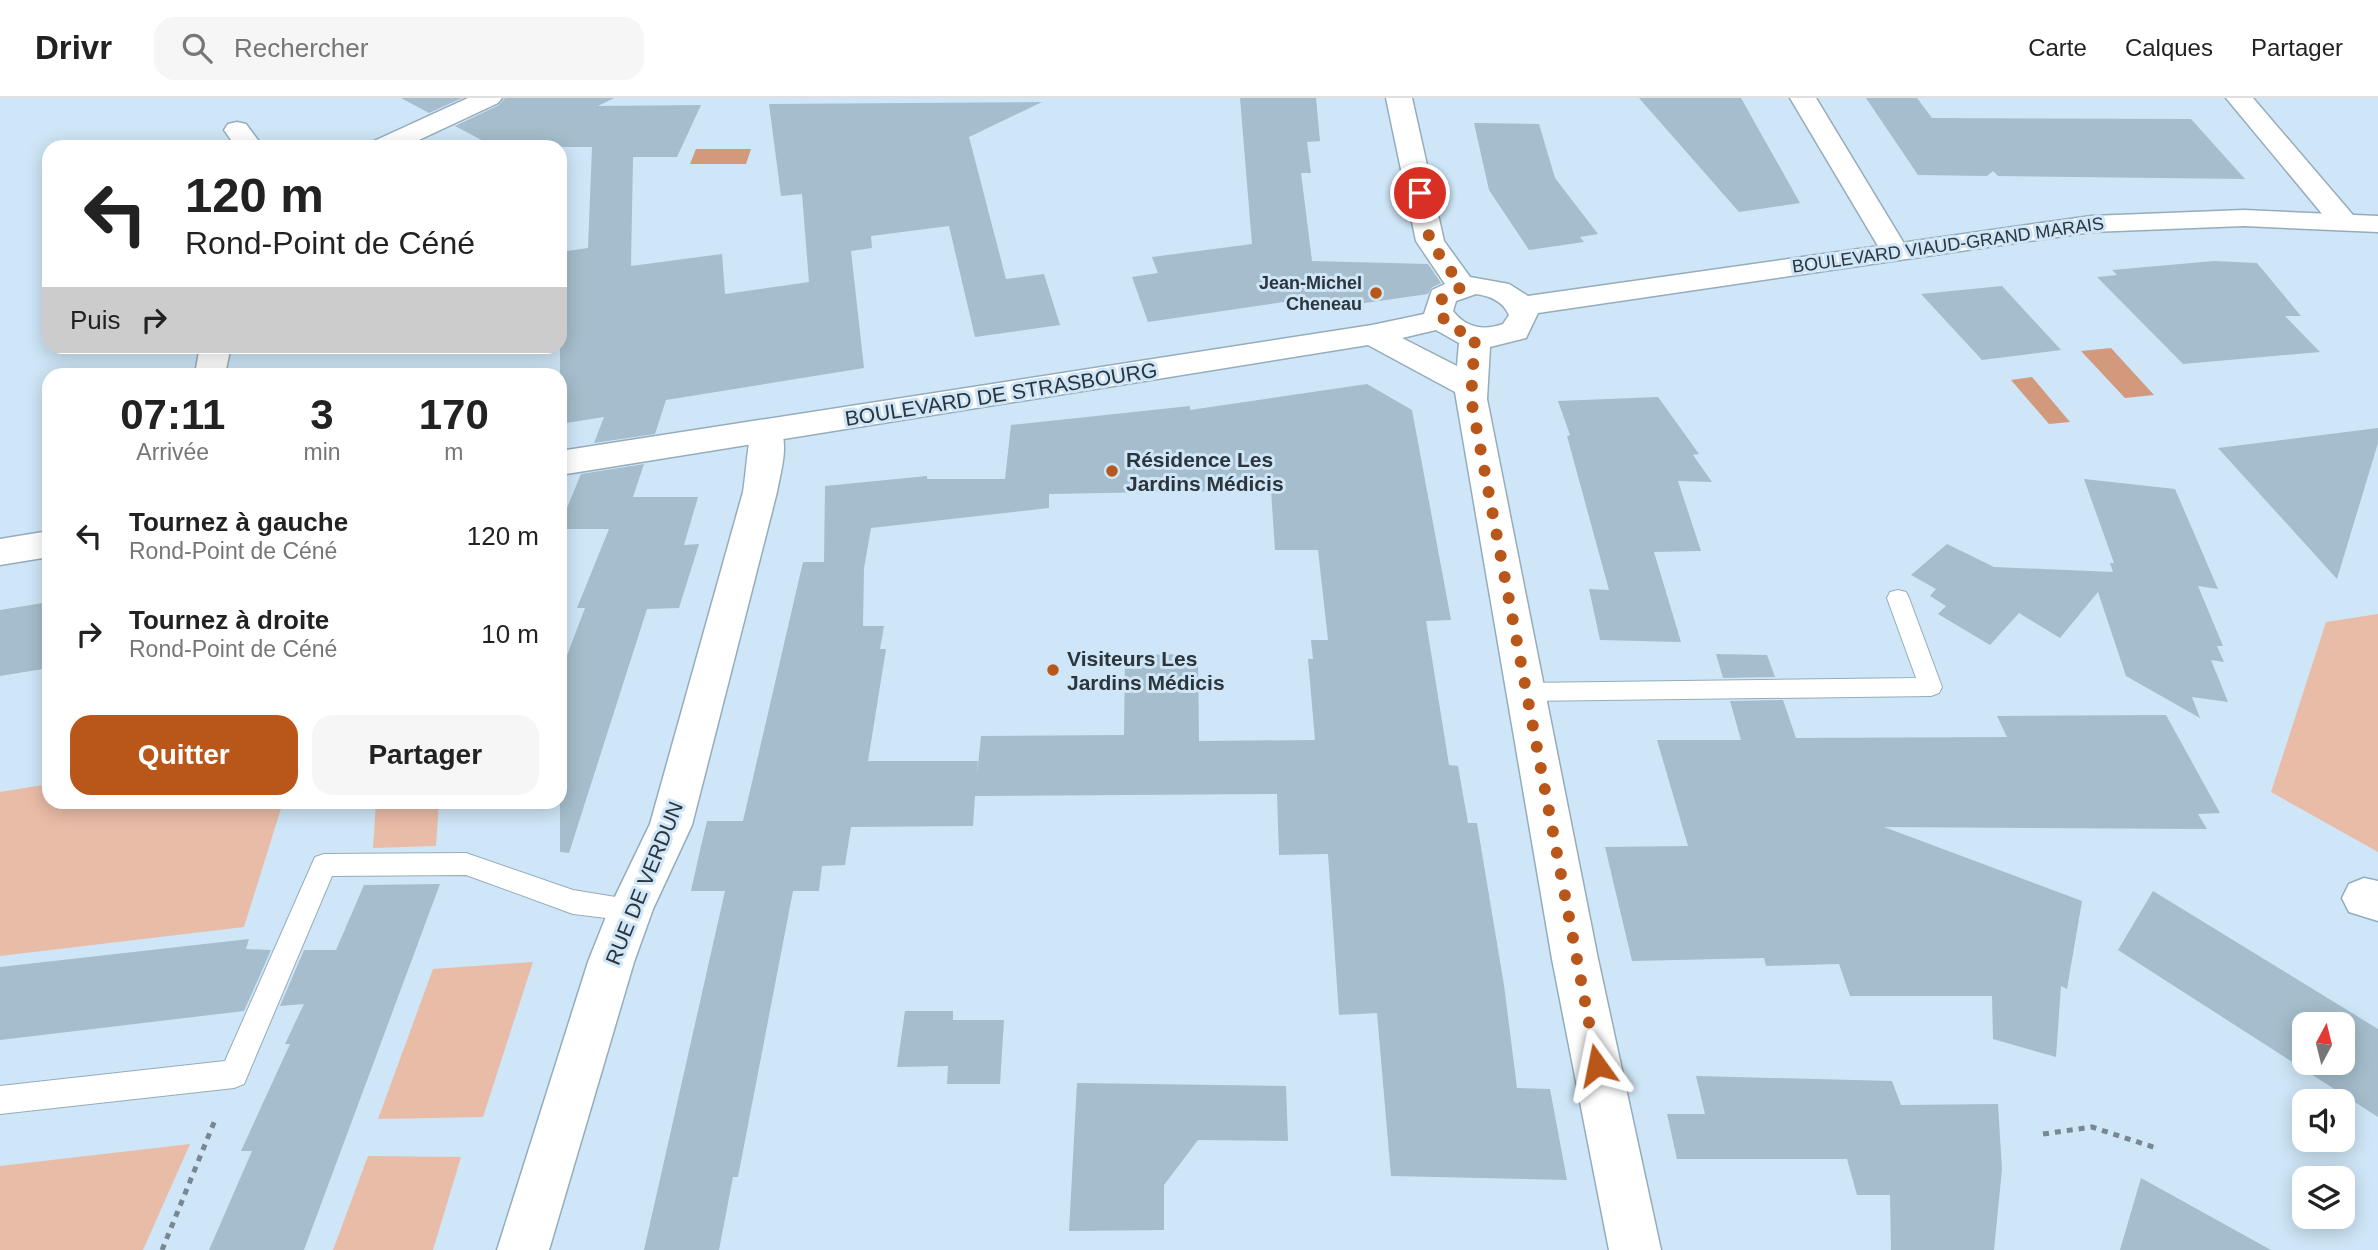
<!DOCTYPE html>
<html lang="fr">
<head>
<meta charset="utf-8">
<style>
  :root { --surface:#fff; --page:#f6f6f6; --text:#222; --muted:#767676; --line:#e0e0e0; --accent:#b9571b }
  body { margin:0; font-family:Helvetica,sans-serif; background:var(--page); color:var(--text); height:100vh; display:flex; flex-direction:column; font-size:26px; white-space:nowrap }
  * { box-sizing:border-box; margin:0 }
  p { font-size:23px; color:var(--muted) }
  .icon { flex:none; width:38px; height:38px; fill:none; stroke:currentColor; stroke-width:2; stroke-linecap:round; stroke-linejoin:round }
  .map { position:relative; flex:1; overflow:hidden }
  .details { position:absolute; left:42px; top:270px; width:525px; height:441px; display:flex; flex-direction:column; background:var(--surface); border-radius:21px; box-shadow:0 4px 18px #0003 }
  .details>* { flex:none }
  .hud { position:absolute; left:42px; top:42px; width:525px; height:214px; border-radius:21px; box-shadow:0 4px 18px #0003; background:#fff; color:var(--text); overflow:hidden }
  .needle { width:46px; rotate:7deg }
  .controls { position:absolute; left:2292px; top:914px; display:grid; gap:14px }
  .controls a { display:grid; place-items:center; width:63px; height:63px; border-radius:14px; background:var(--surface); box-shadow:0 4px 18px #0003; font-size:35px }
  .pin { position:absolute; display:grid; place-items:center; width:60px; height:60px; color:#fff; margin:-30px; border:4px solid #fff; border-radius:50%; box-shadow:0 2px 7px #0007 }
  .me { position:absolute; width:77px; margin:-38px; rotate:348deg; stroke-linejoin:round; filter:drop-shadow(0 0 5px #0008) }
  .turn { display:flex; align-items:center; gap:24px; height:147px; padding:0 28px; font-size:32px }
  .turn .icon { width:91px; height:91px; stroke-width:2.5 }
  .turn b { display:block; font-size:49px; line-height:60px }
  .then { display:flex; align-items:center; height:66px; padding:0 28px; background:#0003; gap:14px; font-size:26px }
  .eta { display:flex; justify-content:space-evenly; align-items:center; height:119px; text-align:center }
  .eta b { font-size:42px; font-weight:600; line-height:49px }
  .cta { display:flex; gap:14px; margin-top:auto; padding:14px 28px }
  .cta a { flex:1; height:80px; border-radius:21px; background:var(--accent); color:#fff; font-size:28px; font-weight:600; line-height:80px; text-align:center }
  .cta a+a { background:var(--page); color:var(--text) }
  ul { padding:0; list-style:none }
  li { display:flex; align-items:center; gap:21px; height:98px; padding:0 28px }
  li div { flex:1 }
  li b { display:block; font-size:26px }
  li em { font-style:normal }
  header { display:flex; align-items:center; gap:42px; box-sizing:border-box; height:98px; padding:0 35px; background:var(--surface); border-bottom:2px solid var(--line) }
  header strong { font-size:33px }
  nav { display:flex; gap:38px; margin-inline-start:auto; font-size:24px }
  .search { width:490px; height:63px; background:var(--page); display:flex; align-items:center; gap:18px; box-sizing:border-box; padding:0 24px; border-radius:21px; color:var(--muted); font-size:26px }
  .map>svg:first-child { display:block }
</style>
</head>
<body>
<header>
<strong>Drivr</strong>
<div class="search"><svg class="icon" aria-label="search" viewBox="0 0 24 24"><circle cx="10" cy="10" r="6"/><path d="M15 15l6 6"/></svg>Rechercher</div>
<nav><a>Carte</a><a>Calques</a><a>Partager</a></nav>
</header>
<div class="map">
<svg width="2378" height="1152" viewBox="0 0 2378 1152">
  <rect width="100%" height="100%" fill="#cee6f7"/>
  <!-- green -->
  <g fill="#e9bca7">
    <polygon points="2378,516 2378,754 2271,694 2326,524"/>
    <polygon points="49,686 49,704 283,704 244,829 0,858 0,694"/>
    <polygon points="376,704 439,704 436,748 373,750"/>
    <polygon points="533,864 483,1019 378,1021 433,871"/>
    <polygon points="190,1046 143,1152 0,1152 0,1068"/>
    <polygon points="368,1058 461,1059 433,1152 333,1152"/>
  </g>
  <!-- water -->
  <g fill="#d3997d">
    <polygon points="696,51 751,51 746,66 690,66"/>
    <polygon points="2111,250 2154,297 2125,300 2081,253"/>
    <polygon points="2032,279 2070,324 2049,326 2011,282"/>
  </g>
  <!-- building -->
  <g fill="#a5bdcc" fill-rule="evenodd">
    <polygon points="401,0 462,0 429,15"/>
    <polygon points="505,0 614,0 598,8 701,7 677,59 633,59 631,168 722,156 725,196 809,184 802,96 781,98 769,6 1042,4 969,39 1006,181 1044,176 1060,227 975,239 949,128 871,138 872,150 851,153 864,270 666,302 655,336 594,345 604,319 560,326 560,154 588,150 592,49 495,49 455,28 499,7"/>
    <polygon points="1240,0 1316,0 1320,43 1307,44 1311,75 1301,75 1312,163 1428,166 1441,185 1431,190 1428,196 1302,214 1297,202 1148,224 1132,179 1158,175 1152,159 1252,146"/>
    <polygon points="1639,0 1741,0 1800,105 1739,114"/>
    <polygon points="1866,0 1917,0 1932,20 2191,21 2245,81 1998,78 1993,73 1987,78 1918,77"/>
    <polygon points="1474,25 1539,26 1555,80 1598,136 1580,139 1584,144 1529,152 1489,92"/>
    <polygon points="2214,163 2257,165 2301,218 2285,218 2320,254 2183,266 2097,179 2117,177 2112,172"/>
    <polygon points="2002,188 2061,252 1982,262 1921,196"/>
    <path d="M 1367,286 L 1412,312 L 1451,522 L 1426,523 L 1449,667 L 1458,668 L 1468,725 L 1477,725 L 1504,887 L 1517,990 L 1550,991 L 1567,1082 L 1391,1078 L 1377,915 L 1339,917 L 1328,756 L 1279,757 L 1277,696 L 975,698 L 973,728 L 851,729 L 845,767 L 822,768 L 819,793 L 793,793 L 738,1079 L 733,1079 L 719,1152 L 644,1152 L 725,793 L 691,793 L 701,748 L 707,723 L 743,723 L 803,464 L 824,464 L 825,388 L 927,378 L 927,381 L 1005,381 L 1011,327 L 1190,308 L 1190,312 ZM 1271,392 L 1275,452 L 1318,452 L 1328,542 L 1311,542 L 1313,561 L 1308,561 L 1315,642 L 1199,643 L 1198,556 L 1125,557 L 1124,637 L 981,638 L 977,678 L 978,663 L 868,663 L 886,551 L 880,551 L 884,528 L 863,528 L 864,470 L 871,430 L 1049,410 L 1049,396 Z"/>
    <polygon points="1658,299 1699,356 1693,357 1712,384 1678,383 1701,453 1654,454 1681,544 1600,542 1589,491 1609,492 1567,338 1570,337 1558,303"/>
    <polygon points="2378,330 2378,345 2337,481 2218,350"/>
    <polygon points="644,366 633,399 698,399 684,447 699,446 679,510 647,511 569,755 560,754 560,576 585,510 577,510 609,431 560,431 560,427 581,376"/>
    <polygon points="2084,381 2175,391 2218,491 2198,488 2223,548 2217,548 2224,564 2211,562 2228,604 2192,599 2200,620 2126,578 2098,494 2060,540 2019,515 1990,547 1938,516 1946,508 1930,498 1936,491 1911,477 1947,446 1994,469 2113,474 2110,465 2114,465"/>
    <polygon points="49,504 49,570 0,578 0,512"/>
    <polygon points="1716,556 1767,557 1775,579 1723,580"/>
    <polygon points="1783,602 1796,640 2007,639 1997,618 2166,617 2220,715 2198,716 2207,731 1884,729 2082,803 2067,891 2061,888 2056,959 1993,941 1992,898 1850,898 1839,866 1766,868 1764,860 1632,863 1605,749 1688,748 1657,642 1741,642 1730,603"/>
    <polygon points="440,786 304,1152 209,1152 252,1053 241,1053 290,946 285,946 304,906 280,908 304,852 336,852 364,787"/>
    <path d="M 2153,793 L 2378,931 L 2378,1019 L 2118,852 ZM 2305,926 L 2343,926 L 2343,964 L 2305,964 Z"/>
    <polygon points="249,841 246,851 271,852 244,913 0,942 0,869"/>
    <polygon points="905,913 953,913 953,922 1004,922 1000,986 947,986 948,968 897,969"/>
    <polygon points="1696,978 1892,983 1901,1007 1998,1006 2002,1071 1994,1152 1891,1152 1890,1097 1857,1097 1847,1061 1677,1061 1667,1016 1705,1016"/>
    <polygon points="1077,985 1286,988 1288,1043 1198,1042 1164,1087 1164,1132 1069,1133"/>
    <polygon points="2141,1080 2271,1152 2120,1152"/>
  </g>
  <g fill="none" stroke-linecap="round" stroke-linejoin="round">
    <!-- lane casing -->
    <g stroke="#95acbb" stroke-width="2">
      <g id="lane">
        <polygon points="1898,492 1906,494 1909,500 1942,589 1939,595 1931,598 1525,603 1517,600 1514,594 1517,588 1525,585 1916,580 1887,500 1890,494"/>
        <polygon points="466,755 573,792 640,803 644,811 640,819 631,823 573,816 466,777 332,778 244,986 234,990 0,1016 0,988 225,963 315,759 324,756"/>
      </g>
    </g>
    <!-- street casing -->
    <g stroke="#95acbb" stroke-width="3">
      <g id="street">
        <polygon points="468,0 502,0 498,5 404,49 370,49 374,43"/>
        <polygon points="1790,0 1816,0 1908,152 1904,158 1894,161 1884,158"/>
        <polygon points="2226,0 2253,0 2353,117 2357,123 2353,129 2343,131 2333,129"/>
        <polygon points="237,24 246,26 263,49 236,49 224,32 228,26"/>
        <polygon points="200,248 231,248 225,276 195,276"/>
        <path d="M 766,322 L 778,325 C 790,345 781,372 777,394 L 692,727 L 653,811 L 634,864 L 549,1152 L 497,1152 L 588,864 L 609,811 L 650,726 L 743,394 C 746,378 748,336 754,325 Z"/>
        <polygon points="2364,780 2378,783 2378,823 2349,814 2342,800 2349,786"/>
      </g>
    </g>
    <!-- secondary casing -->
    <g stroke="#95acbb" stroke-width="3">
      <g id="secondary">
        <path d="M 1386,0 L 1412,0 L 1444,143 L 1470,179 L 1509,186 L 1528,198 L 2091,118 L 2244,112 L 2378,118 L 2378,134 L 2244,128 L 2091,134 L 1538,215 L 1526,240 L 1490,249 L 1487,301 L 1598,861 L 1661,1152 L 1609,1152 L 1552,861 L 1455,294 L 1368,247 L 560,377 L 560,353 L 1372,227 L 1424,216 L 1432,192 L 1445,186 L 1416,143 ZM 1476,196 C 1490,198 1503,203 1509,217 L 1503,226 C 1484,233 1466,230 1453,213 L 1456,203 ZM 1436,232 L 1459,245 L 1457,268 L 1402,240 Z"/>
        <polygon points="49,433 49,459 0,467 0,441"/>
      </g>
    </g>
    <!-- path -->
    <g stroke="#778893" stroke-width="5" stroke-dasharray="6 6" stroke-linecap="butt">
      <polyline points="2043,1036 2092,1029 2156,1050"/>
      <polyline points="162,1152 215,1022"/>
    </g>
    <!-- lane -->
    <use href="#lane" fill="#fff" fill-rule="evenodd"/>
    <!-- street -->
    <use href="#street" fill="#fff" fill-rule="evenodd"/>
    <!-- secondary -->
    <use href="#secondary" fill="#fff" fill-rule="evenodd"/>
  </g>
  <g fill="none" stroke-linecap="round" stroke-linejoin="round">
    <!-- route -->
    <polyline stroke="#b9571b" stroke-width="12" stroke-dasharray="0 21.6" points="1420,95 1430,143 1462,189 1443,198 1438,213 1450,229 1475,239 1471,301 1597,967"/>
  </g>
  <!-- markers -->
  <g fill="#b9571b" stroke="#cee6f7" stroke-width="2.5">
    <circle cx="1376" cy="195" r="7"/>
    <circle cx="1112" cy="373" r="7"/>
    <circle cx="1053" cy="572" r="7"/>
  </g>
  <g text-anchor="middle" dominant-baseline="central" stroke-width="6" stroke-linejoin="round" paint-order="stroke">
    <!-- far-street labels -->
    <g font-size="18" fill="#2b353b" stroke="#cee6f7">
      <text transform="translate(1948 147) rotate(-8)">BOULEVARD VIAUD-GRAND MARAIS</text>
    </g>
    <!-- far-poi labels -->
    <g font-size="18" font-weight="bold" fill="#2b353b" stroke="#cee6f7" text-anchor="end">
      <text x="1362" y="185">Jean-Michel<tspan x="1362" dy="21">Cheneau</tspan></text>
    </g>
    <!-- street labels -->
    <g font-size="21" fill="#2b353b" stroke="#cee6f7">
      <text transform="translate(1001 296) rotate(-9)">BOULEVARD DE STRASBOURG</text>
      <text transform="translate(644 785) rotate(-68)">RUE DE VERDUN</text>
    </g>
    <!-- poi labels -->
    <g font-size="21" font-weight="bold" fill="#2b353b" stroke="#cee6f7" text-anchor="start">
      <text x="1126" y="361">Résidence Les<tspan x="1126" dy="24">Jardins Médicis</tspan></text>
      <text x="1067" y="560">Visiteurs Les<tspan x="1067" dy="24">Jardins Médicis</tspan></text>
    </g>
  </g>
</svg>
<div class="controls">
<a><svg class="needle" viewBox="-14 -14 28 28"><path d="M0-13l5 13h-10z" fill="#e53935"/><path d="M0 13l5-13h-10z" fill="#767676"/></svg></a>
<a><svg class="icon" aria-label="sound" viewBox="0 0 24 24"><path d="M4 9h4l5-4v14l-5-4H4zM17 9q2 3 0 6"/></svg></a>
<a><svg class="icon" aria-label="layers" viewBox="0 0 24 24"><path d="M12 4l9 5-9 5-9-5zM3 14l9 5 9-5"/></svg></a>
</div>
<div class="pin" style="left:1420px;top:95px;background:#d93025"><svg class="icon" aria-label="arrive" viewBox="0 0 24 24"><path d="M6 21V4h12l-3 4 3 4H6"/></svg></div>
<svg class="me" style="left:1597px;top:967px" viewBox="-20 -20 40 40"><path d="M0-17L14 15 0 8-14 15z" fill="#b9571b" stroke="#fff" stroke-width="4"/></svg>
<div class="hud">
<div class="turn"><svg class="icon" aria-label="left" viewBox="0 0 24 24"><path d="M17 20v-9H6M10 6l-5 5 5 5"/></svg><div><b>120 m</b>Rond-Point de Céné</div></div>
<div class="then">Puis<svg class="icon" aria-label="right" viewBox="0 0 24 24"><path d="M7 20v-9h11M14 6l5 5-5 5"/></svg></div>
</div>
<section class="details">
<div class="eta">
<div><b>07:11</b><p>Arrivée</p></div>
<div><b>3</b><p>min</p></div>
<div><b>170</b><p>m</p></div>
</div>
<ul>
<li><svg class="icon" aria-label="left" viewBox="0 0 24 24"><path d="M17 20v-9H6M10 6l-5 5 5 5"/></svg><div><b>Tournez à gauche</b><p>Rond-Point de Céné</p></div><em>120 m</em></li>
<li><svg class="icon" aria-label="right" viewBox="0 0 24 24"><path d="M7 20v-9h11M14 6l5 5-5 5"/></svg><div><b>Tournez à droite</b><p>Rond-Point de Céné</p></div><em>10 m</em></li>
</ul>
<div class="cta"><a>Quitter</a><a>Partager</a></div>
</section>
</div>
</body>
</html>
